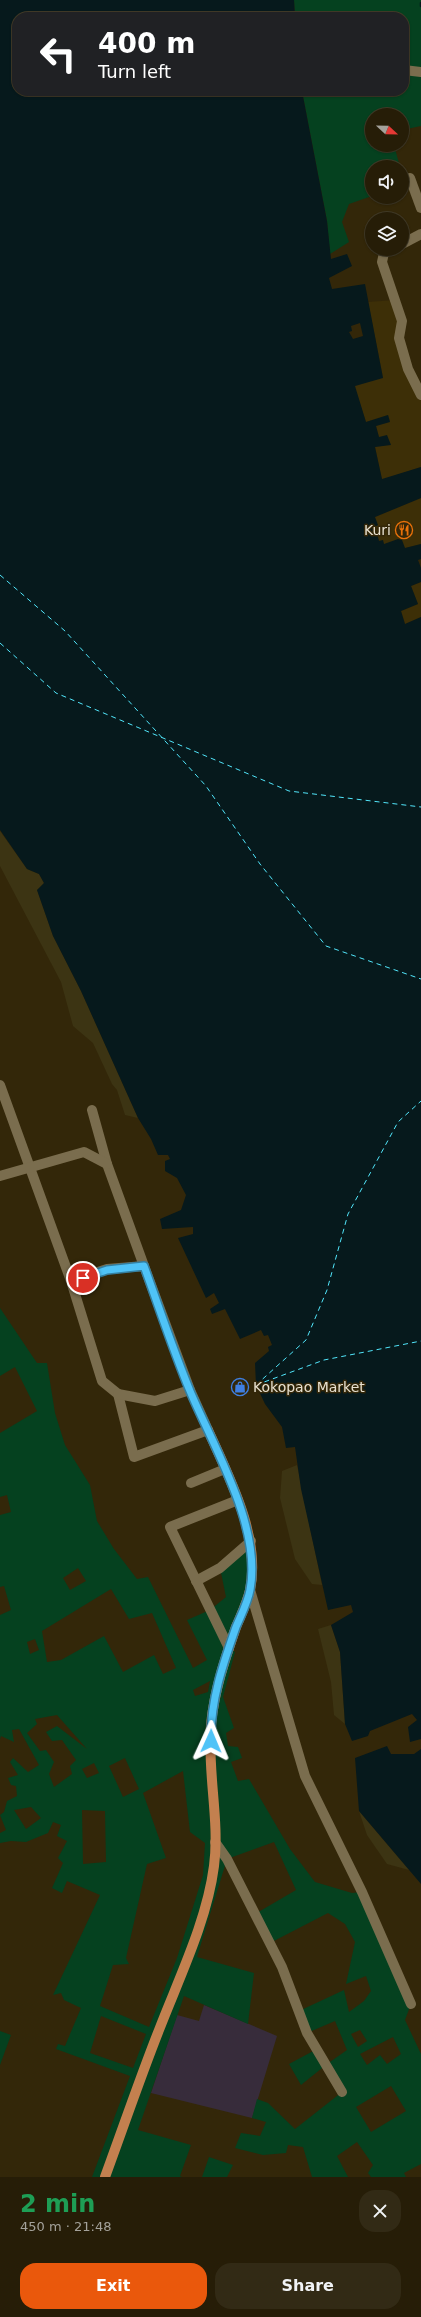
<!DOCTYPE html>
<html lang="en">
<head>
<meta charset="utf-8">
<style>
  :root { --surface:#261d07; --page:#322a15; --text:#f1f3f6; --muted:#a4a29b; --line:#423b28; --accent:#ea580c }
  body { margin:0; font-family:"DejaVu Sans",sans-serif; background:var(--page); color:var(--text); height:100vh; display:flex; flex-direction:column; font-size:15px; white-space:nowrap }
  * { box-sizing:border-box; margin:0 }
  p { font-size:13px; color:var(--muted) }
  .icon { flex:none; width:22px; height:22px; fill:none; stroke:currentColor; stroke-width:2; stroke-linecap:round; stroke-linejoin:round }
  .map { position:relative; height:2177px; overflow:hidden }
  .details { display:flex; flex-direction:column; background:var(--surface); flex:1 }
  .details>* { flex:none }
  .hud { position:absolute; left:12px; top:12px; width:397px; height:84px; border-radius:16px; box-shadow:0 1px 3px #0004,0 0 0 1px var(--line); background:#202124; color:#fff; overflow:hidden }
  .needle { width:26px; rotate:112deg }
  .tools { position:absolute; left:365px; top:108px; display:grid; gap:8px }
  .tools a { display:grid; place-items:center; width:44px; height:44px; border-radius:50%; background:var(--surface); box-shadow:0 1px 3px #0004,0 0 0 1px var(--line); font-size:20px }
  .pin { position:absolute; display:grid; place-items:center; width:34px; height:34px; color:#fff; margin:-17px; border:2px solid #fff; border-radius:50%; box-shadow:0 1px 4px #0007 }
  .me { position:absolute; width:44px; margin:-22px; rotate:1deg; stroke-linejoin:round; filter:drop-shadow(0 0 3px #0008) }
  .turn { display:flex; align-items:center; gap:14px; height:84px; padding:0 20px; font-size:18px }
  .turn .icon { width:52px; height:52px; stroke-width:2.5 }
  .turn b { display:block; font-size:28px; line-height:34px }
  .round { display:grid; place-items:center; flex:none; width:42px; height:42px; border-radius:16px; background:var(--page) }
  .summary { display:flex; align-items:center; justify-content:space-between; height:68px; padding:0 20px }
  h1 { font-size:24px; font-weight:700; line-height:30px; color:#1e9e55 }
  .action { display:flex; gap:8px; margin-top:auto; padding:8px 20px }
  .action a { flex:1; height:46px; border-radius:16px; background:var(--accent); color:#fff; font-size:16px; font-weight:700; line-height:46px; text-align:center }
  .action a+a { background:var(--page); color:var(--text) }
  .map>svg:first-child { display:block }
</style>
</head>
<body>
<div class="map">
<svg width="421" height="2177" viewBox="0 0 421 2177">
  <rect width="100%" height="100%" fill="#332709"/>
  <!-- built -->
  <g fill="#3d2f07">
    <polygon points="395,300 399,338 421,395 421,467 382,480 375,447 391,444 379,437 376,426 390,421 388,415 366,422 354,386 383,377 368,302"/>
    <polygon points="421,498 421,544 405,548 384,545 380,542 374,527 375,517"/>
    <polygon points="421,582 421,617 405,624 401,611 418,604 411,586"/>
  </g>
  <!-- industrial -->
  <polygon fill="#372c3b" points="204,2005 277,2036 252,2118 151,2093 177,2015 199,2021"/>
  <!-- green -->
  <g fill="#05411f" fill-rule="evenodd">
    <polygon points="294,0 421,0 421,126 402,130 402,115 372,115 372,145 394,145 400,167 372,167 372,196 349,204 342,222 349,242 330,254 327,221 302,91 404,91 404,17 295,17"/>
    <path d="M 0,1308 L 37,1363 L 47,1363 L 55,1413 L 65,1445 L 90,1485 L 97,1521 L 114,1549 L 137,1579 L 148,1577 L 193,1668 L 207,1660 L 187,1620 L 210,1610 L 226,1597 L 220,1568 L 251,1541 L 250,1590 L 229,1648 L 235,1652 L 223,1697 L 234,1728 L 226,1733 L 228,1746 L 238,1747 L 242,1758 L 231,1762 L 238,1781 L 249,1779 L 290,1849 L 315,1882 L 352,1893 L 362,1892 L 411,2004 L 405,2020 L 421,2054 L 421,2164 L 404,2173 L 406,2177 L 371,2177 L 368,2173 L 373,2165 L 357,2142 L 337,2156 L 348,2177 L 312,2177 L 303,2147 L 288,2145 L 286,2153 L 263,2155 L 235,2148 L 241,2133 L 260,2136 L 266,2122 L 252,2118 L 257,2099 L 268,2103 L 295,2129 L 342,2092 L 327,2064 L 301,2085 L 289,2064 L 317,2049 L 327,2064 L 347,2050 L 335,2021 L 307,2033 L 299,2011 L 344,1990 L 349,2012 L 364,2001 L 371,1991 L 366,1976 L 346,1984 L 355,1942 L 345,1924 L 328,1913 L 270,1943 L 255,1914 L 296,1890 L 274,1842 L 227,1859 L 197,1957 L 254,1973 L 248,2024 L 184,1996 L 138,2130 L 191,2145 L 180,2176 L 182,2177 L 92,2177 L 130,2076 L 56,2049 L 58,2044 L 65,2046 L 81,2008 L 64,2000 L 61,1993 L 53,1995 L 100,1895 L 67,1881 L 62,1893 L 52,1888 L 63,1863 L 58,1858 L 67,1841 L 57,1836 L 61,1825 L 53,1822 L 48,1833 L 26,1842 L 11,1841 L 0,1843 L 0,1833 L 6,1830 L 0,1815 L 4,1812 L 7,1801 L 17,1796 L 16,1786 L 11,1785 L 8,1778 L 18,1775 L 10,1762 L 13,1758 L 28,1772 L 39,1765 L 19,1729 L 12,1730 L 14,1742 L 1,1736 L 0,1739 L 0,1615 L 11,1610 L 4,1586 L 0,1587 L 0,1515 L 11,1512 L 7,1495 L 0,1497 L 0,1433 L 37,1411 L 15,1367 L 0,1376 ZM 78,1568 L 86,1581 L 70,1590 L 63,1578 ZM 111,1589 L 129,1619 L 152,1613 L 176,1668 L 163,1674 L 154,1655 L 123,1672 L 104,1636 L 61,1660 L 47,1662 L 42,1631 ZM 35,1639 L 39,1650 L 30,1654 L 27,1642 ZM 210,1681 L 208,1692 L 195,1696 L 193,1690 ZM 57,1715 L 87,1749 L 57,1726 L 46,1732 L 52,1741 L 62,1740 L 76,1760 L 70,1766 L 72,1774 L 54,1787 L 49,1774 L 54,1762 L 46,1750 L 40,1751 L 27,1733 L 37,1724 L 35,1719 ZM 125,1758 L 139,1789 L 123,1797 L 109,1766 ZM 94,1763 L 99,1773 L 87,1778 L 82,1769 ZM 183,1771 L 190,1832 L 205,1843 L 203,1875 L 177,1958 L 149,2027 L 100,2006 L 113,1965 L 129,1964 L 126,1958 L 147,1864 L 166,1858 L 143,1793 ZM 31,1807 L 41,1818 L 26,1829 L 14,1810 ZM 82,1810 L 105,1811 L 106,1862 L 83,1864 ZM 101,2016 L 146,2034 L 133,2068 L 90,2053 ZM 360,2030 L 367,2041 L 358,2047 L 351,2034 ZM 393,2037 L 401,2054 L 387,2064 L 380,2055 L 367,2065 L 360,2054 ZM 391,2086 L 406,2111 L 371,2132 L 356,2107 Z"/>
    <polygon points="0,2031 11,2035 0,2065"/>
    <polygon points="209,2157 233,2165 227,2177 202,2177"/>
  </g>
  <!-- sand -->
  <g fill="#3c3413">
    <polygon points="0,831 27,869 39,874 44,883 37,890 53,936 81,991 138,1118 125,1115 117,1090 112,1084 93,1043 73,1026 61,982 0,866"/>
    <polygon points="297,1465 322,1585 312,1584 295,1559 280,1498 282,1471"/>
    <polygon points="331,1625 340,1652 345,1724 334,1715 331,1682 318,1629"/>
    <polygon points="359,1811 409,1870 387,1864 367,1835"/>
  </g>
  <!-- water -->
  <g fill="#06191c">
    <polygon points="0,0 294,0 295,17 17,17 17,91 302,91 327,221 331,259 347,254 352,266 329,278 332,289 365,284 383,378 355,386 366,422 388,415 390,422 376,426 379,437 387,435 391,445 375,447 382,479 421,467 421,498 375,517 378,525 375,527 379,541 383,540 384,544 398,539 402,540 405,548 421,544 421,559 418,560 421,568 421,582 411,586 418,604 401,611 405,624 421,617 421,1739 410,1742 408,1727 417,1720 412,1714 370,1731 368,1736 352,1741 345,1724 340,1652 331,1625 353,1612 351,1605 328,1610 301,1489 295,1447 286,1448 282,1427 265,1404 256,1385 255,1363 269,1351 268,1347 272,1345 268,1335 264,1336 261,1330 240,1339 225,1309 212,1314 210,1309 219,1303 214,1293 206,1298 178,1238 193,1234 193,1227 162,1229 160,1219 181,1210 186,1195 177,1178 165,1171 165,1161 170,1159 168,1155 158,1155 151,1139 138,1118 81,991 53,936 37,890 44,883 39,874 27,869 0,830"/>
    <polygon points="387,1746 391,1754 414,1754 421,1749 421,1884 359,1811 355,1758"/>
  </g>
  <!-- pier -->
  <polygon fill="#332709" points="360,323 363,336 353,339 349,332 352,331 351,326"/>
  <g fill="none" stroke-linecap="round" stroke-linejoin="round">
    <!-- stream -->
    <polyline stroke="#06191c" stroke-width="2.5" points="421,3 421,6"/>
    <!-- ferry -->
    <g stroke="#51e6fb" stroke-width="1" stroke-dasharray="5 4" stroke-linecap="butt">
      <polyline points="0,575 65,631 206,786 260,864 326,946 421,979"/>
      <polyline points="0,643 56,693 289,791 421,807"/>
      <polyline points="256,1385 306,1340 327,1290 348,1214 398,1122 421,1101"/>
      <polyline points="256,1385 324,1360 421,1341"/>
    </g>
    <!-- minor -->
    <g stroke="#7a6d4e" stroke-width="10">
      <polyline points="404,70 421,72"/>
      <polyline points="410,178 421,208"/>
      <polyline points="402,244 421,234"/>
      <polyline points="392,249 384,253 382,262 402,321 399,338 408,369 421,395"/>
      <polyline points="0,1085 71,1281 107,1269 144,1266 190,1390 208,1430 134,1457 118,1394 102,1381 71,1281"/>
      <polyline points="92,1110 107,1164 144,1266"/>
      <polyline points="0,1176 84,1152 107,1164"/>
      <polyline points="118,1394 155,1401 190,1390"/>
      <polyline points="191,1483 225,1469"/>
      <polyline points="196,1581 220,1568 251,1541"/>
      <polyline points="250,1590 305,1776 362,1892 411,2004"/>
      <polyline points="229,1648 170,1527 238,1500"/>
      <polyline points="215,1842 227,1859 282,1967 307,2033 342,2092"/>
    </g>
    <!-- primary -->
    <path stroke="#c3804f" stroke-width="10" d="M 105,2177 C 123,2128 140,2078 159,2030 C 179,1978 207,1921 214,1866 C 220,1820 207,1772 211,1725 C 214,1691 225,1659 236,1627 C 241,1615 247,1603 250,1590 C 261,1537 229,1477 208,1430"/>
  </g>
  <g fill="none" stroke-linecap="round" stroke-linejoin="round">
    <!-- route casing -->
    <g stroke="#337fa1" stroke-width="10">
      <path id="route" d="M 83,1278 L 107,1270 L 144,1266 C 159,1307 173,1350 190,1391 C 214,1448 262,1527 250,1590 C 248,1602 241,1615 236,1627 C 223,1664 210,1701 211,1741"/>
    </g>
    <!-- route -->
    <use href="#route" stroke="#4fc3f7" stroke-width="7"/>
  </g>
  <!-- icons -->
  <defs>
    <g id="restaurant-ring" transform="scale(0.9)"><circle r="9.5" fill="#332709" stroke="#e8710a" stroke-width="1.5"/><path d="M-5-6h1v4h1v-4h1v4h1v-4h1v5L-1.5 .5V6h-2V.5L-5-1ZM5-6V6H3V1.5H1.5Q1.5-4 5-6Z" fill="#e8710a"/></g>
    <g id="shop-ring" transform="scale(0.9)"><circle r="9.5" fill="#332709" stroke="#3f7fe0" stroke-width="1.5"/><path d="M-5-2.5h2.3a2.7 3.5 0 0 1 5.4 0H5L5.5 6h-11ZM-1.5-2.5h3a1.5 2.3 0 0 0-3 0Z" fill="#3f7fe0"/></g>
  </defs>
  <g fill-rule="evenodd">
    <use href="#restaurant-ring" x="404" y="530"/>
    <use href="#shop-ring" x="240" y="1387"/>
  </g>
  <g text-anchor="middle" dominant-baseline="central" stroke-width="3" stroke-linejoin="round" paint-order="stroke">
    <!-- poi labels -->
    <g font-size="14" fill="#e8e1d0" stroke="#332709" text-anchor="end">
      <text x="391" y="530">Kuri</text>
      <text x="253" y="1387" text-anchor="start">Kokopao Market</text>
    </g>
  </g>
</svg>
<div class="tools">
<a><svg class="needle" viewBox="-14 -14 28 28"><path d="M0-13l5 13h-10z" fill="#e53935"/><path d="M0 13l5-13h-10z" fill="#a4a29b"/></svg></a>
<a><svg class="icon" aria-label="sound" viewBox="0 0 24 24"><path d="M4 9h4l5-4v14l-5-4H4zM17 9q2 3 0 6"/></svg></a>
<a><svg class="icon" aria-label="layers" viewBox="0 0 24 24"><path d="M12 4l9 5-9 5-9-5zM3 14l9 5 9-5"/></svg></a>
</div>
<div class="pin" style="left:83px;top:1278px;background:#d93025"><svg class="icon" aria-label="arrive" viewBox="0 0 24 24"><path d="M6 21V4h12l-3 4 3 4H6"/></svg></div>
<svg class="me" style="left:211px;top:1741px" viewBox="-20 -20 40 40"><path d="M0-17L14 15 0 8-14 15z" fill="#4fc3f7" stroke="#fff" stroke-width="4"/></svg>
<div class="hud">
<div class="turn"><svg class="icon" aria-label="left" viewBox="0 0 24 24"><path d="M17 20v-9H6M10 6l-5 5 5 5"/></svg><div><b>400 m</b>Turn left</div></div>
</div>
</div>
<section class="details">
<div class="summary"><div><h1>2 min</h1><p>450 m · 21:48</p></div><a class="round"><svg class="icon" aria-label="close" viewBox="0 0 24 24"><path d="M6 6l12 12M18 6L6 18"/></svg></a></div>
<div class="action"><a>Exit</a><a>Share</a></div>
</section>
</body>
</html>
